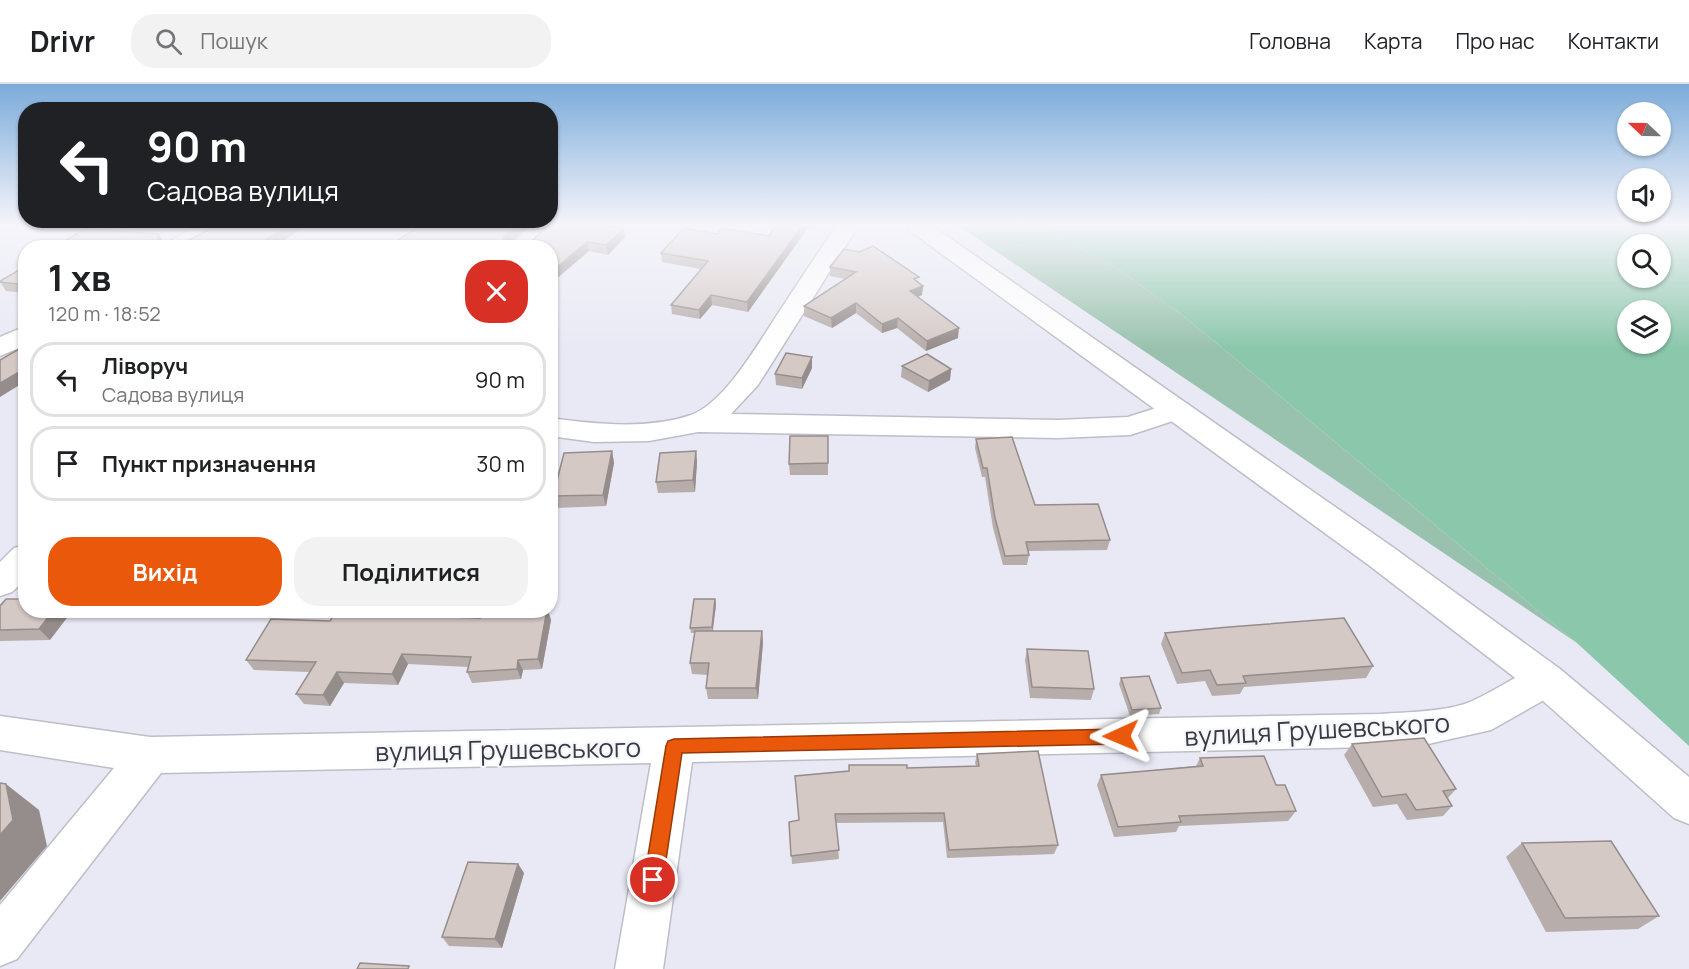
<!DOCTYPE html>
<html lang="uk">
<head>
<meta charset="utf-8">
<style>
  :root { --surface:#fff; --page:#f2f2f2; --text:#202124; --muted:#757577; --line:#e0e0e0; --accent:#ea580c }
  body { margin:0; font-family:Manrope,sans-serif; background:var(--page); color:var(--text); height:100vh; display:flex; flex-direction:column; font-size:22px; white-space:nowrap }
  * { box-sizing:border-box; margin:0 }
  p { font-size:20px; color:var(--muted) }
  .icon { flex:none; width:33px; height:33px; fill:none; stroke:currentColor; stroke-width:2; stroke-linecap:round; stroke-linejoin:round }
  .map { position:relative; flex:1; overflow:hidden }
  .sheet { position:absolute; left:18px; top:156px; width:540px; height:378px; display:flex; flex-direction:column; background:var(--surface); border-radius:24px; box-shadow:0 2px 4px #0004 }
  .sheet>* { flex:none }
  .guide { position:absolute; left:18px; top:18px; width:540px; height:126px; border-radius:24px; box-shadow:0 2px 4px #0004; background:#202124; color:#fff; overflow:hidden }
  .needle { width:39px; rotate:292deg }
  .fabs { position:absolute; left:1617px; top:18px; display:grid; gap:12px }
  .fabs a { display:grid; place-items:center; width:54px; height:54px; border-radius:50%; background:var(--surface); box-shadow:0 2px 4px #0004; font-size:30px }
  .pin { position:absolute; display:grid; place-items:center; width:51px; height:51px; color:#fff; margin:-26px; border:3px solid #fff; border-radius:50%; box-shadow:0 2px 6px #0007 }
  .me { position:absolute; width:66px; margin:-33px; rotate:269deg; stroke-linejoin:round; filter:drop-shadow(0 0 4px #0008) }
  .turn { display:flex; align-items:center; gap:21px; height:126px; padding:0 30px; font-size:27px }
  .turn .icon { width:78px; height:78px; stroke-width:2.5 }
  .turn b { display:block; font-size:42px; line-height:51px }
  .round { display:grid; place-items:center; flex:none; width:63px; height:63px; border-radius:24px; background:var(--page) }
  .head { display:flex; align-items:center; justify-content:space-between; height:102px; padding:0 30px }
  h1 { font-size:36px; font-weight:700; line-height:45px }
  .cta { display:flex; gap:12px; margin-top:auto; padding:12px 30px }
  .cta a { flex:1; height:69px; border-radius:24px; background:var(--accent); color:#fff; font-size:24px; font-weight:700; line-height:69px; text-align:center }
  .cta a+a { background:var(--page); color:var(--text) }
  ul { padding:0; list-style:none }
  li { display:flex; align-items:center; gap:18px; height:75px; margin:0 12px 9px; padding:0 18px; border:3px solid var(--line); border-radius:24px }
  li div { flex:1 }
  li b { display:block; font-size:22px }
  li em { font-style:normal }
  header { display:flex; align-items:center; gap:36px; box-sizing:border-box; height:84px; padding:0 30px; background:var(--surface); border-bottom:2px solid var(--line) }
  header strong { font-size:28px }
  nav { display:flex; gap:33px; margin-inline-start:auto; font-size:21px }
  .search { width:420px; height:54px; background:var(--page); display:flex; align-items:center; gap:15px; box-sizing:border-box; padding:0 21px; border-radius:24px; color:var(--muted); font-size:22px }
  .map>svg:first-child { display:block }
</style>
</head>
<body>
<header>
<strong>Drivr</strong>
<div class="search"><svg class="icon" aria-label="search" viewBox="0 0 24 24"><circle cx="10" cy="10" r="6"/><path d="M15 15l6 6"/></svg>Пошук</div>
<nav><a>Головна</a><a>Карта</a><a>Про нас</a><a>Контакти</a></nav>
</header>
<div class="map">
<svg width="1689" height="885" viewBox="0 0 1689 885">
  <rect width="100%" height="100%" fill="#e8e9f4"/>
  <!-- green -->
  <polygon fill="#99c2ae" points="957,141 1040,141 1118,185 1185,233 1577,559"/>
  <!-- forest -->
  <path fill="#8bc7ab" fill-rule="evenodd" d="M 1040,141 L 1689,141 L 1689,662 L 1577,559 L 1185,233 L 1118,185 ZM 1628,160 L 1660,160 L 1660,194 L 1628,194 ZM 1628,226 L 1660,226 L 1660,260 L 1628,260 Z"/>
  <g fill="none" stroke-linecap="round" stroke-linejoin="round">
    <!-- minor casing -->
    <g stroke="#bdbec8" stroke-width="3">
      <g id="minor">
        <polygon points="199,141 225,141 222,146 192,164 164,164 167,159"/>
        <polygon points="533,141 557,141 533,164 508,164"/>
        <path d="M 837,141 L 859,141 L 758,301 L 731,330 L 1058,336 L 1128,333 L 1178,317 L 1188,320 L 1192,326 L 1188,332 L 1130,351 L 1058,354 L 698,348 L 649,357 L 594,358 L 550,352 L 550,334 C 595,340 647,346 691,331 C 725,319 759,258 779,228 C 798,199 817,170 837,141 Z"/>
        <polygon points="26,242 26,261 0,272 0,253"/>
        <polygon points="26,461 26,495 12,508 0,512 0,478 14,464"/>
        <path d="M 1546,580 L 1560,585 L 1565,596 L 1560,607 L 1491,646 L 1419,662 L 692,678 L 663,885 L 615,885 L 651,679 L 161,689 L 17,875 L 0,882 L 0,821 L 114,684 L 0,666 L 0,632 L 150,653 L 1380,630 C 1406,628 1448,628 1472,617 C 1497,606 1519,589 1546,580 Z"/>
      </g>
    </g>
    <!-- major casing -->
    <g stroke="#bdbec8" stroke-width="3">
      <polygon id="major" points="906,141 931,141 1394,464 1560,585 1689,693 1689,740 1674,734 1532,607 1370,482 909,146"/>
    </g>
    <!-- minor -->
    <use href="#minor" fill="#fff" fill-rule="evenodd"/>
    <!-- major -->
    <use href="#major" fill="#fff" fill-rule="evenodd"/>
  </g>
  <!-- wall -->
  <g fill="#b7adaa">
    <polygon points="422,141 531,141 513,157 625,153 608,171 589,167 550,200 550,164"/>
    <polygon points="776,141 817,141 814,146 807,145 748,228 712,221 700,235 672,230 671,221 701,185 662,178 661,169 717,150 769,152"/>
    <polygon points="26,182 26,209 6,207 0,198"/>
    <polygon points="830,183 919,199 923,202 922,211 918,213 958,254 926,267 897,244 882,249 856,229 832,244 804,232 804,222 845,195 830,192"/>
    <polygon points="902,282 951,285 950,296 928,308 901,293"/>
    <polygon points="812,284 802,305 776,301 775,290"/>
    <polygon points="828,352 828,391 790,391 789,380"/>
    <polygon points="976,355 1035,421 1110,456 1107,466 1029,467 1029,471 1027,481 1003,481 993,444 985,393 982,393 975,364"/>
    <polygon points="612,367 614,379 606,422 556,424 553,412"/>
    <polygon points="696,367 697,378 695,408 658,409 656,398"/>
    <polygon points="26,515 50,556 0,557 0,522"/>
    <polygon points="715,515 716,521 713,547 762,547 763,559 758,615 708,615 706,604 708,591 692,590 690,579 695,549 691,549 690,544"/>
    <polygon points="337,526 365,526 367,530 480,534 532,526 548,526 551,536 542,585 523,586 521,595 472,599 467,588 468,583 408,580 398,601 344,599 330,622 304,620 296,610 309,588 254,586 246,576 330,537"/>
    <polygon points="1165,549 1373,582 1366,594 1244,603 1240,610 1212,612 1205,597 1177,600 1161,560"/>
    <polygon points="1027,565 1094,605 1091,616 1030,614 1025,576"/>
    <polygon points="1121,594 1161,624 1159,630 1130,632 1119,600"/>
    <polygon points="1352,660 1456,705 1448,714 1452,722 1443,732 1407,736 1397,720 1373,723 1344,671"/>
    <polygon points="977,670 1058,761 1054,770 947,774 943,738 836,739 839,775 792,780 789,738 799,736 907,684 976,682 975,679"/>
    <polygon points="1200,674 1276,701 1296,727 1288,737 1179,742 1176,748 1114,753 1097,701 1101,691 1196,682"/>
    <polygon points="1522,759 1659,832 1638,845 1546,848 1506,773"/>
    <polygon points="518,780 524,789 502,864 449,862 442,853"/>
  </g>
  <!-- shaded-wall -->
  <g fill="#958d8b">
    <polygon points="290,141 309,141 271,164 252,164"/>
    <polygon points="518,141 531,141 506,162 504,157 504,153"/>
    <polygon points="803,141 807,141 807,145 748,228 747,218"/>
    <polygon points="624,145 625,153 608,171 606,161"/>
    <polygon points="159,150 164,159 162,164 157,156"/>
    <polygon points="587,158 589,167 550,200 550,189"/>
    <polygon points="923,202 922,211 909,216 910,207"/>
    <polygon points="711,211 712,221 700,235 699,226"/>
    <polygon points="856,219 856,229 832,244 831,234"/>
    <polygon points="898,234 897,244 882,249 882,240"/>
    <polygon points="959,244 958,254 926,267 927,257"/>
    <polygon points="812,273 812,284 802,305 802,294"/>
    <polygon points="26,284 26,297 0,313 0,299"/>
    <polygon points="951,285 950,296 928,308 929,297"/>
    <polygon points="612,367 614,379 606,422 603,411"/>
    <polygon points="696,367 697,378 695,408 693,396"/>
    <polygon points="715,515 716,521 712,549 712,543"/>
    <polygon points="54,526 73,526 50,556 39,545"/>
    <polygon points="547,526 551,536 542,585 538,575"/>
    <polygon points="762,547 763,559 758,615 756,604"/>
    <polygon points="402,570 408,580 398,601 392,590"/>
    <polygon points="518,576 523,586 521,595 517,585"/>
    <polygon points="337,588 344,599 330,622 323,611"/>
    <polygon points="6,700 39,726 47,762 0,817 0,751"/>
    <polygon points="518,780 524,789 502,864 495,855"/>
  </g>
  <!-- building -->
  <g fill="#d5c9c6" stroke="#958d8b" stroke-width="1.5">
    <polygon points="218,141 290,141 252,164 54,164 84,145 159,150 157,156 159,157 187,157"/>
    <polygon points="422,141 518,141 504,153 504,157 532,157 548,141 608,141 624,145 606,161 587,158 550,189 550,164 385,164"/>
    <polygon points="776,141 803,141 747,218 711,211 699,226 671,221 708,177 661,169 684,144 717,150 722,144 769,152"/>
    <polygon points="873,162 919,193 914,195 923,202 910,207 959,244 927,257 898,234 882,240 856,219 831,234 804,222 856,188 830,183 844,165 859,168"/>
    <polygon points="26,182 26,201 0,198 0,197"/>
    <polygon points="26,261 26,284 0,299 0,276"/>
    <polygon points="786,269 812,273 802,294 775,290"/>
    <polygon points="927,270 951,285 929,297 902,282"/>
    <polygon points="790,352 828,352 828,379 789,380"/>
    <polygon points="1012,353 1035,421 1098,420 1110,456 1026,458 1029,471 1005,472 995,434 987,384 983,384 976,355"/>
    <polygon points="612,367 603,411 553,412 564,369"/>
    <polygon points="696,367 693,396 656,398 660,369"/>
    <polygon points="6,515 26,515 26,526 54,526 39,545 0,546 0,522"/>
    <polygon points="694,515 715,515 712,543 690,544"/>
    <polygon points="337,526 363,526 362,530 480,534 481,530 547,526 538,575 518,576 517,585 467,588 471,573 402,570 392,590 337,588 323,611 296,610 316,578 246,576 271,535 330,537"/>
    <polygon points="1344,534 1373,582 1243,592 1246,599 1217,601 1210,586 1182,589 1165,549 1229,543"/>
    <polygon points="695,547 762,547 756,604 706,604 709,579 690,579"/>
    <polygon points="1027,565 1088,567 1094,605 1032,603"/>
    <polygon points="1149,592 1161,624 1132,626 1121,594"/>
    <polygon points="1424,654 1456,705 1443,707 1452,722 1416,726 1406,710 1382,713 1352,660"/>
    <polygon points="1038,667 1058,761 949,766 944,729 835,730 839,766 791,772 789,738 799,736 795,692 849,687 849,681 907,681 907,684 979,682 977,670"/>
    <polygon points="1264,672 1276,701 1285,701 1296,727 1179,732 1181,738 1118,743 1101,691 1203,682 1200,674"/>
    <polygon points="0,699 6,700 13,736 0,751"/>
    <polygon points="1611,757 1659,832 1565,834 1522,759"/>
    <polygon points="468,778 518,780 495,855 442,853"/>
    <polygon points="360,879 409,882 408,885 357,885"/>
  </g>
  <!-- sky -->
  <linearGradient id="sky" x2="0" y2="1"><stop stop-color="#7babda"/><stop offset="0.53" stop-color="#f5f5fa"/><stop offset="1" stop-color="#f5f5fa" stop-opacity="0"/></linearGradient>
  <rect width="1689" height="265" fill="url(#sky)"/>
  <!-- route -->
  <polygon fill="#ea580c" stroke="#983908" stroke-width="1.5" points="1121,645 1127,647 1130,652 1127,658 1121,660 682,669 663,796 660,802 653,805 647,802 644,796 666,662 668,657 674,655"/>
  <g text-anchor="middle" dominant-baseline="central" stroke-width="4.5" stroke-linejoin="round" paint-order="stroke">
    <!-- near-street labels -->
    <g font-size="26" fill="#3a3a3e" stroke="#f6f7fe">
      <text transform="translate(1317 645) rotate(-3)">вулиця Грушевського</text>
      <text transform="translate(508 665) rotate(-1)">вулиця Грушевського</text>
    </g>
  </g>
</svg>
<div class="fabs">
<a><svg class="needle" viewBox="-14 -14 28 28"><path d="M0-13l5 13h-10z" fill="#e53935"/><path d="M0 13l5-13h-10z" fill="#757577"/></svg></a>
<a><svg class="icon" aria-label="sound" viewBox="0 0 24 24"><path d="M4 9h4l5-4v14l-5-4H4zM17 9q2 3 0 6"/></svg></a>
<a><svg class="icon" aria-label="search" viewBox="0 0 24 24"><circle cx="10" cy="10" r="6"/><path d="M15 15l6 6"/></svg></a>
<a><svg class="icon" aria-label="layers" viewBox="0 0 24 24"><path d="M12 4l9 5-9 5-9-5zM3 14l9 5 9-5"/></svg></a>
</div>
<div class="pin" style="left:653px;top:796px;background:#d93025"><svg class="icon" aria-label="arrive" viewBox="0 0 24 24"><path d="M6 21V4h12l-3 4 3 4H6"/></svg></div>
<svg class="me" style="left:1121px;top:652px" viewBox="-20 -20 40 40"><path d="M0-17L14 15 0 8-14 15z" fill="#ea580c" stroke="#fff" stroke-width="4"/></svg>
<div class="guide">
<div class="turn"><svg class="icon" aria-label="left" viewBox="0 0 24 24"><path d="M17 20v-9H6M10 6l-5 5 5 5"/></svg><div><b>90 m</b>Садова вулиця</div></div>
</div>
<section class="sheet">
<div class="head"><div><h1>1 хв</h1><p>120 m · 18:52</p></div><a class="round" style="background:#d93025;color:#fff"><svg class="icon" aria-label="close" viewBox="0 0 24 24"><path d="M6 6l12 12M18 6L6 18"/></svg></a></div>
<ul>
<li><svg class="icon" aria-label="left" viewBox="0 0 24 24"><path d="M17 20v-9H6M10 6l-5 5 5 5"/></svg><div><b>Ліворуч</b><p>Садова вулиця</p></div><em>90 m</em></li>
<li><svg class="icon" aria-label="arrive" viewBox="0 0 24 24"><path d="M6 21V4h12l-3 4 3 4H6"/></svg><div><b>Пункт призначення</b></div><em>30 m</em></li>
</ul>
<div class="cta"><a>Вихід</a><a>Поділитися</a></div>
</section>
</div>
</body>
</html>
